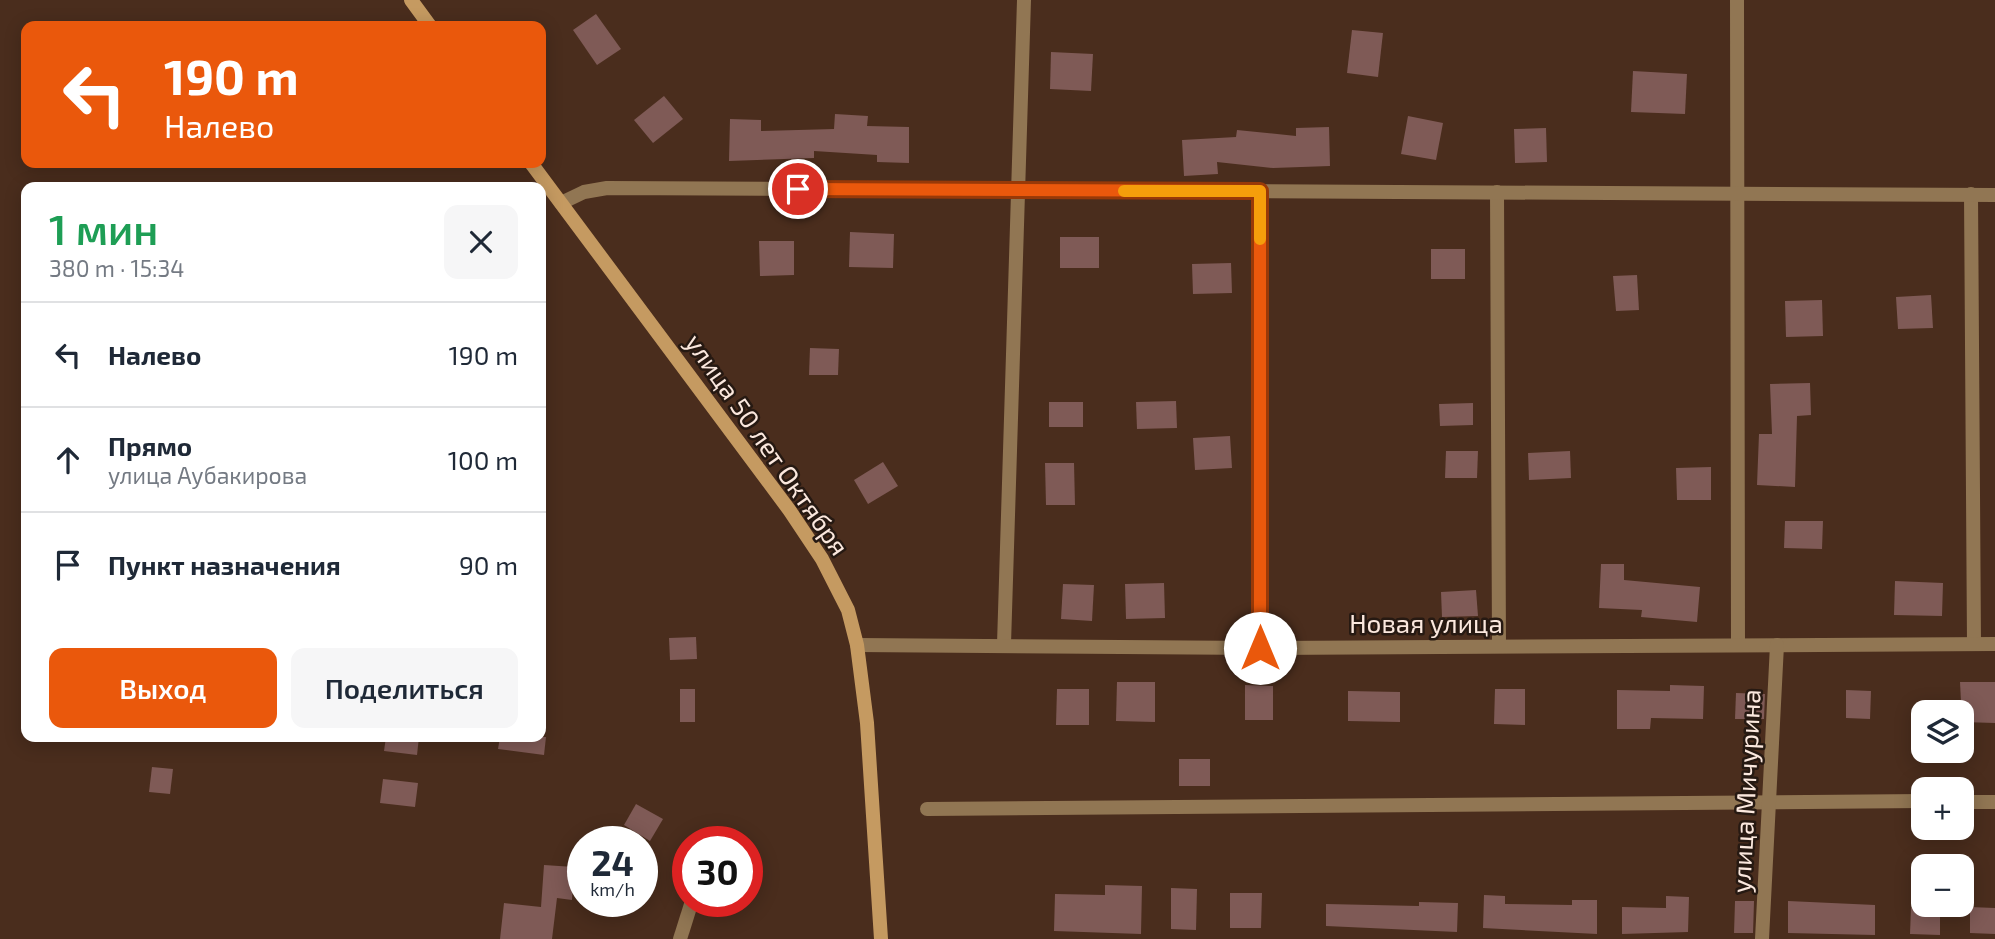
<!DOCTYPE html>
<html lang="ru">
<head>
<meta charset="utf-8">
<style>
  :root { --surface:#fff; --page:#f6f6f7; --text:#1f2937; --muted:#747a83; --line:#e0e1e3; --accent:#ea580c }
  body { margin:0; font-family:"Exo 2",sans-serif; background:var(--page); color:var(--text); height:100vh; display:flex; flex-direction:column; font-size:26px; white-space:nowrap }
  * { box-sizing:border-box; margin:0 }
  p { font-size:23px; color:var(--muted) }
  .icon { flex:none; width:38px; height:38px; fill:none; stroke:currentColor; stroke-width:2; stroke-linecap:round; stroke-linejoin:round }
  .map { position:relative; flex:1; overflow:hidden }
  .drawer { position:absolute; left:21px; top:182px; width:525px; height:560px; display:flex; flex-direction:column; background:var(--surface); border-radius:14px; box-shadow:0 4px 18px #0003 }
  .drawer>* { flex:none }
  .banner { position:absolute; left:21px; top:21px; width:525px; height:147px; border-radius:14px; box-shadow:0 4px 18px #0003; background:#ea580c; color:#fff; overflow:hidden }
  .buttons { position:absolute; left:1911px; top:700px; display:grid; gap:14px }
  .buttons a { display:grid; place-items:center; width:63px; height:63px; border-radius:14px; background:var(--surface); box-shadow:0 4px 18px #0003; font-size:35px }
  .speed { position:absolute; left:567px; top:826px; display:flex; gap:14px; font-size:35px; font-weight:700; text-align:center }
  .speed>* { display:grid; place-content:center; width:91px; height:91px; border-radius:50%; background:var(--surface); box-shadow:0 4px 18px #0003; line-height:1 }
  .speed small { font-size:18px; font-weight:400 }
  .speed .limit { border:10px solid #d22; background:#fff; color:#111 }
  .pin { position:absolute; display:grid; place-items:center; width:60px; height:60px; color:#fff; margin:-30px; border:4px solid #fff; border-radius:50%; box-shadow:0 2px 7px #0007 }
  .me { position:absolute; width:77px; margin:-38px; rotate:0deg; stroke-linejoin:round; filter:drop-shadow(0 0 5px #0008) }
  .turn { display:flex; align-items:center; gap:24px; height:147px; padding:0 28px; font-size:32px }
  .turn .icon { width:91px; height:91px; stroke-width:2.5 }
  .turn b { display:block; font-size:49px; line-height:60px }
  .round { display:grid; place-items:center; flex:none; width:74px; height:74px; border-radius:14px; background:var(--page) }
  .headline { display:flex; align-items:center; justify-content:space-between; height:119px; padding:0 28px }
  h1 { font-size:42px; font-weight:600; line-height:52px; color:#1e9e55 }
  .primary-button { display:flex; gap:14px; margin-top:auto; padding:14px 28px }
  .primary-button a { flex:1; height:80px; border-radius:14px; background:var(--accent); color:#fff; font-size:28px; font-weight:600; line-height:80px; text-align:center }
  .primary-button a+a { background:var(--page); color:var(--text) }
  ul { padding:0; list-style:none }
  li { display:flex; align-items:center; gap:21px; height:105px; padding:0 28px; border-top:2px solid var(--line) }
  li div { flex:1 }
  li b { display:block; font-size:26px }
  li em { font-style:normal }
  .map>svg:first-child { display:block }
</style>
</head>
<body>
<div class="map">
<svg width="1995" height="939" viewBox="0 0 1995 939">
  <rect width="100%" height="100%" fill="#4a2d1d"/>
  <!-- building -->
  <g fill="#7f5a56">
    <polygon points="596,14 621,49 597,65 573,30"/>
    <polygon points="1352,30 1383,33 1378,77 1347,73"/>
    <polygon points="1051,52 1093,54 1091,91 1050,89"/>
    <polygon points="1633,71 1687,74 1685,114 1631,112"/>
    <polygon points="664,96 683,119 653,143 634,120"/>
    <polygon points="835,114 868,116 867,126 909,127 909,163 877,162 877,155 814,151 814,158 729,161 730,119 761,120 761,131 834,129"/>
    <polygon points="1408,116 1443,123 1436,160 1401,154"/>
    <polygon points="1329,127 1330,166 1273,168 1217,162 1218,174 1184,176 1182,140 1236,137 1237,130 1296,136 1296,128"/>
    <polygon points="1546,128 1547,162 1515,163 1514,129"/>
    <polygon points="850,232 894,234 893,268 849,267"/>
    <rect x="1060" y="237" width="39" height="31"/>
    <polygon points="759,241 794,241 794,275 760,276"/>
    <rect x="1431" y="249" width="34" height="30"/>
    <polygon points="1231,263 1232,293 1193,294 1192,264"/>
    <polygon points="1637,275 1639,310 1616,311 1613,276"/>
    <polygon points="1931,295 1933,328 1898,329 1896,297"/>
    <polygon points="1822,300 1823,336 1786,337 1785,301"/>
    <polygon points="810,348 839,349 838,375 809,375"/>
    <polygon points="1810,383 1811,415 1797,416 1795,487 1757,485 1759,434 1772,434 1770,384"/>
    <polygon points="1176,401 1177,428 1137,429 1136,402"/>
    <rect x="1049" y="402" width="34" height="25"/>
    <polygon points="1473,403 1473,425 1440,426 1439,404"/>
    <polygon points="1230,436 1232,468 1195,470 1193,438"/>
    <polygon points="1446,451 1478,451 1477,478 1445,478"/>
    <polygon points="1570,451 1571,478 1529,480 1528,453"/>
    <polygon points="883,462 898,486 868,504 854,480"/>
    <polygon points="1045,463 1074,463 1075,505 1046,505"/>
    <polygon points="1711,467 1711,500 1677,500 1676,468"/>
    <polygon points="1785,521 1823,521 1822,549 1784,548"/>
    <polygon points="1601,564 1624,564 1624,580 1700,587 1697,622 1641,617 1642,610 1599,608"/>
    <polygon points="1895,581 1943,583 1942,616 1894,615"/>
    <polygon points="1164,583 1165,618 1126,619 1125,584"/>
    <polygon points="1063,584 1094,585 1092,621 1061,619"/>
    <polygon points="1476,590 1478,616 1442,617 1441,592"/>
    <polygon points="696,637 697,659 670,660 669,638"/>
    <polygon points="1117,682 1155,682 1155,722 1116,721"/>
    <polygon points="1960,682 1995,682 1995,723 1962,722"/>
    <polygon points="1245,685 1273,686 1273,720 1245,720"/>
    <polygon points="1670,685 1704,686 1703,719 1651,718 1650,729 1617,729 1617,690 1670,691"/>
    <rect x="680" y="689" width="15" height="33"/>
    <polygon points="1057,689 1089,689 1089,725 1056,725"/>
    <polygon points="1495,689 1525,689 1525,725 1494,724"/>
    <polygon points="1846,690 1871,691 1870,719 1846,718"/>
    <polygon points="1348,691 1400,692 1400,722 1348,721"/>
    <polygon points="1736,693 1765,694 1764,719 1735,719"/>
    <polygon points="386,737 419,737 417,755 384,751"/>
    <polygon points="500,737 546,737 544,755 498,749"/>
    <rect x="1179" y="759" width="31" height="27"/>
    <polygon points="152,767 173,769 170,794 149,792"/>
    <polygon points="383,779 418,783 415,807 380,803"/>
    <polygon points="636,804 663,819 650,841 624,825"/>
    <polygon points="544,865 574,867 572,900 557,898 552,939 500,939 504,903 541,907"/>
    <polygon points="1105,885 1142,886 1141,934 1054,931 1055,894 1105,895"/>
    <polygon points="1171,888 1197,889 1196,930 1171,929"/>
    <polygon points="1230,893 1262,893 1261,928 1230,928"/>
    <polygon points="1484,895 1505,896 1505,904 1572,905 1572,900 1597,900 1597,934 1483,928"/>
    <polygon points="1666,896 1689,897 1688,932 1622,934 1622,907 1666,908"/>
    <polygon points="1735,901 1754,901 1753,933 1734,933"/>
    <polygon points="1788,901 1875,905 1875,935 1788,933"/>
    <polygon points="1419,902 1458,903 1457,932 1326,926 1326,904 1419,906"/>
    <polygon points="1970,907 1995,908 1995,934 1970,933"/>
    <polygon points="1911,908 1940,909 1940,935 1910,934"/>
  </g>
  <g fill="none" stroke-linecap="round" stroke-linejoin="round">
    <!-- street -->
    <g stroke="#917653" stroke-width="14">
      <polyline points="1737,0 1738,645"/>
      <polyline points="1260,191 1260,648"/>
      <polyline points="1497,192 1499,646"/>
      <polyline points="1971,194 1974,644"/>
      <polyline points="561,203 584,192 607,188 1995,195"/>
      <polyline points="1004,644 1024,0"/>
      <polyline points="857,645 1260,648 1995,644"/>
      <polyline points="1962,802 1995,802"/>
      <polyline points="927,809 1923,801"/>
      <polyline points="680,939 692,901"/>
      <polyline points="1762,939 1777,645"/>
    </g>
    <!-- secondary -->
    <g stroke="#c59a61" stroke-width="14">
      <polyline points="411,0 430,26"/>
      <polyline points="531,163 790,511 822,559 848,610 857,645 867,723 881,939"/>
    </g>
  </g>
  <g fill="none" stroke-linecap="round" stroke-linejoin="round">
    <!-- route casing -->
    <g stroke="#983908" stroke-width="18">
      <polyline id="route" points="798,189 1260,191 1260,648"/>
    </g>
    <!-- route -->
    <use href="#route" stroke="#ea580c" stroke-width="12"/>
    <!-- slow -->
    <polyline stroke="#f59e0b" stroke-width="12" points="1124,191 1260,191 1260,239"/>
  </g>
  <g text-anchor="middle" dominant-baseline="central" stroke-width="5" stroke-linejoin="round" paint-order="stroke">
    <!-- street labels -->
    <g font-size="26" fill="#fbe8de" stroke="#261912">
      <text transform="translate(768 444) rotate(55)">улица 50 лет Октября</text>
      <text x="1426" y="622">Новая улица</text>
      <text transform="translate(1745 791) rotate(-87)">улица Мичурина</text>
    </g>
  </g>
</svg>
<div class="buttons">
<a><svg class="icon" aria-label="layers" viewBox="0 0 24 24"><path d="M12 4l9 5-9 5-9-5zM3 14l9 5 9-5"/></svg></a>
<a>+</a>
<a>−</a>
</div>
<div class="speed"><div>24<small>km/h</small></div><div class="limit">30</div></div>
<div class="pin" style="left:798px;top:189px;background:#d93025"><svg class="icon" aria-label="arrive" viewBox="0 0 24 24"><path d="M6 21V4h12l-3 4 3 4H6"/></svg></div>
<svg class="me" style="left:1260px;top:648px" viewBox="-20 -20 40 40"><circle r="19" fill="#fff"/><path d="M0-13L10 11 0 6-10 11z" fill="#ea580c"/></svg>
<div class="banner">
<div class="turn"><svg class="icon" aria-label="left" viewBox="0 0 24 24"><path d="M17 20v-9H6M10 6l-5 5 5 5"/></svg><div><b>190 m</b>Налево</div></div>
</div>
<section class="drawer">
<div class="headline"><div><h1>1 мин</h1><p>380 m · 15:34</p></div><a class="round"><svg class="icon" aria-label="close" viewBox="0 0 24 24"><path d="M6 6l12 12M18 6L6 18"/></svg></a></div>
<ul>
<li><svg class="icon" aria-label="left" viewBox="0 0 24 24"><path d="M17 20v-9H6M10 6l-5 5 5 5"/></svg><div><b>Налево</b></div><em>190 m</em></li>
<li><svg class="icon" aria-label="ahead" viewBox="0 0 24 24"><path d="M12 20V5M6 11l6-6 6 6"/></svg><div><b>Прямо</b><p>улица Аубакирова</p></div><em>100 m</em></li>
<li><svg class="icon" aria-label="arrive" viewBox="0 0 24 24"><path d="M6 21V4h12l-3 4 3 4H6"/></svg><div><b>Пункт назначения</b></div><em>90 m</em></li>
</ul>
<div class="primary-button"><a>Выход</a><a>Поделиться</a></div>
</section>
</div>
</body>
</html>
